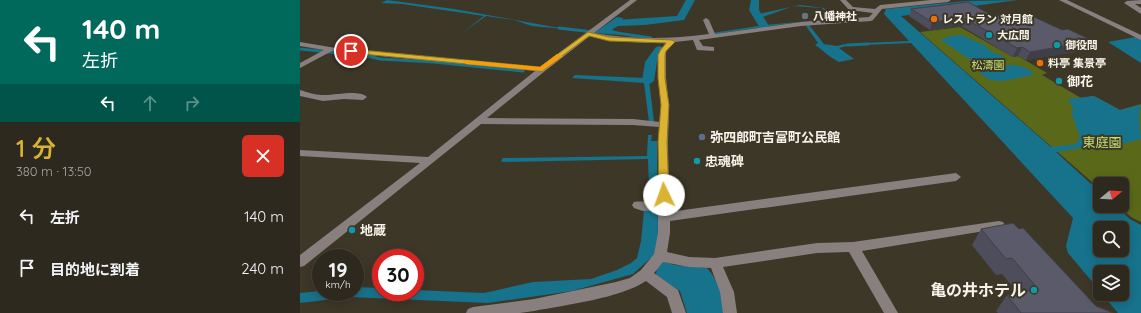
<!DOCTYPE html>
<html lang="ja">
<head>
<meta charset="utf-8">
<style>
  :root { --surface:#2e291e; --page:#3a352b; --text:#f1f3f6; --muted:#a7a6a4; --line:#49453c; --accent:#dab333 }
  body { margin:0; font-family:Quicksand,"Noto Sans JP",sans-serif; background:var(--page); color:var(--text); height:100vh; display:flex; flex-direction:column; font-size:15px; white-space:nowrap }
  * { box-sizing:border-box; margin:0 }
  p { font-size:13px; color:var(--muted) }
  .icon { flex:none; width:22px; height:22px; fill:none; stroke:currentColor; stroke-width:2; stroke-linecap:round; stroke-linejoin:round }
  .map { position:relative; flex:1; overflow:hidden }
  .panel { display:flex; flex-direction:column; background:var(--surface); width:300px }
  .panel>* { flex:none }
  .hud { background:#00695c; color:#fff; overflow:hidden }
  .needle { width:26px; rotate:72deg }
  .controls { position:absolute; left:793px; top:177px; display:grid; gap:8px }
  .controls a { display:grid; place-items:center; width:36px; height:36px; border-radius:6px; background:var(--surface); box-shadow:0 2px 10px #0003,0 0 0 1px var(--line); font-size:20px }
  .speed { position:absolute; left:12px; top:249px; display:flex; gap:8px; font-size:20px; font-weight:700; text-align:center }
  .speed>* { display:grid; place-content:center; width:52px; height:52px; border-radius:50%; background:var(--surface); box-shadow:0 2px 10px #0003,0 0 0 1px var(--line); line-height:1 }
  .speed small { font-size:10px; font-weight:400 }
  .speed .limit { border:6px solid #d22; background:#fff; color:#111 }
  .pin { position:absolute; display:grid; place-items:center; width:34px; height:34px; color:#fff; margin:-17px; border:2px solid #fff; border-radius:50%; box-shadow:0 1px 4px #0007 }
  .me { position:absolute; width:44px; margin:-22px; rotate:357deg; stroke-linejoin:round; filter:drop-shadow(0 0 3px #0008) }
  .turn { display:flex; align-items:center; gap:14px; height:84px; padding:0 16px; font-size:18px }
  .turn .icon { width:52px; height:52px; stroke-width:2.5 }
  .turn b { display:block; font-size:28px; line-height:34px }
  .lanes { display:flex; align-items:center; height:38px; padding:0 16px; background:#0003; justify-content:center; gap:20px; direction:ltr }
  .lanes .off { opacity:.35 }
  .round { display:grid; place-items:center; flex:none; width:42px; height:42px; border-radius:6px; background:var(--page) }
  .overview { display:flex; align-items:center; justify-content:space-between; height:68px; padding:0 16px }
  h1 { font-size:24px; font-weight:600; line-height:30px; color:var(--accent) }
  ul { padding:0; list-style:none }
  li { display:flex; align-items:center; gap:12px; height:52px; padding:0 16px }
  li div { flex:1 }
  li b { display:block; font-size:15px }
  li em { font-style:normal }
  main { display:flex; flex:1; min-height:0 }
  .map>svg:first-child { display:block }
</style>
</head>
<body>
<main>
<section class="panel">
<div class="hud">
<div class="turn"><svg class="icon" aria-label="left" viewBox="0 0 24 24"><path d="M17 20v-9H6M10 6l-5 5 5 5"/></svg><div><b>140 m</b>左折</div></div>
<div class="lanes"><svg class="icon" aria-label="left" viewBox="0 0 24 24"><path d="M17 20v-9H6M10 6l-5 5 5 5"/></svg><svg class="icon off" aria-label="ahead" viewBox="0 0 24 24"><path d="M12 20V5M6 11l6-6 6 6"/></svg><svg class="icon off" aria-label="right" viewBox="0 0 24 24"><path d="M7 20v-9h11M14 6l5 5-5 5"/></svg></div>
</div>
<div class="overview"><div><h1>1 分</h1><p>380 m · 13:50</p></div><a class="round" style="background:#d93025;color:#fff"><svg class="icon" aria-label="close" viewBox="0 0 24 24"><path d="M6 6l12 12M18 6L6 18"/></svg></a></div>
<ul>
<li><svg class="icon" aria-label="left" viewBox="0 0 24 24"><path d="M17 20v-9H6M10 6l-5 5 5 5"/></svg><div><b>左折</b></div><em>140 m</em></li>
<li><svg class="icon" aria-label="arrive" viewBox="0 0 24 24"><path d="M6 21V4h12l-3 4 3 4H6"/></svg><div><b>目的地に到着</b></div><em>240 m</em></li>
</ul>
</section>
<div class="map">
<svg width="841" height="313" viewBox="0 0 841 313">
  <rect width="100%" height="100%" fill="#3d3728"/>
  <!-- green -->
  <polygon fill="#5a6919" points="660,27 713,57 718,56 747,73 742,75 781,98 794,96 820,110 841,104 841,222 831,217 819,206 822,206 822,184 800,184 800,189 620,32"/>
  <!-- water -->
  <g fill="#17728b" fill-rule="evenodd">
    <polygon points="87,0 154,9 265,29 232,26 214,20 186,16 162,33 184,16 102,4 81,3"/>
    <polygon points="453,0 457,0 456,10 459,14 500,5 524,8 534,20 500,22 415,34 412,33 465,25 531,19 522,8 494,6 457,19 452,12"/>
    <path d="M 718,0 L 601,16 L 751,147 L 776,144 L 780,137 L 772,114 L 773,107 L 768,99 L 794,96 L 820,110 L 841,105 L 839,117 L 841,139 L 811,147 L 780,148 L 756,152 L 800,192 L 800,206 L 815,206 L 830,219 L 841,225 L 841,313 L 818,313 L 802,294 L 822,294 L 822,272 L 800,272 L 800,291 L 768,253 L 766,246 L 773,218 L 611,43 L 563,45 L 562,43 L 609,41 L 584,14 L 586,9 L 666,1 ZM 800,228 L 822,228 L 822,250 L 800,250 Z"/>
    <polygon points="317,17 323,18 321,22 327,22 317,25 312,30 322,33 320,35 294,33"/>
    <path d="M 509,25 L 524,44 L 537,46 L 545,44 L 547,46 L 539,48 L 554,59 L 539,62 C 530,58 523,50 515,45 L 518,43 L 506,26 Z"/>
    <path d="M 662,35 L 686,46 C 690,54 698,52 705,58 L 703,64 L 705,66 C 716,63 724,67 734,73 C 729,77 724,76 718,78 C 703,81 687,85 678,69 L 681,61 L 669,59 L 641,40 L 650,36 Z"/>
    <polygon points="841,36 841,63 808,42"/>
    <polygon points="349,62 352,62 349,80 354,122 349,122 344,83 272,78 275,75 345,78"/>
    <polygon points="348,135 352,135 351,141 357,141 358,239 354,255 333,274 272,291 188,303 50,297 0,303 0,293 21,291 55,292 56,287 81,288 81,292 115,292 115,290 184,293 233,282 291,279 317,270 331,263 337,258 341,241 344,211 349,187 348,159 203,162 201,161 203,158 347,156"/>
    <path d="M 361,261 L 375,265 L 407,268 C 419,281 422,296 426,313 L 387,313 L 380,291 L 356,275 L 357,265 Z"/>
  </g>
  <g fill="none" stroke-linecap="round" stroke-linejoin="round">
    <!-- stream -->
    <g stroke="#17728b" stroke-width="3">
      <polyline points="259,28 293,32"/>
      <polyline points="317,33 351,38"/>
      <polyline points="547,45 568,44"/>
      <polyline points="0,49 68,56 80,59 134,62 223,71"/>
    </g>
    <!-- canal -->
    <g fill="#17728b" fill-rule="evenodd">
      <polygon points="386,0 395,0 384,20 345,25 318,26 309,31 304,28 315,20 377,16"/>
      <polygon points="451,0 459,0 459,10 469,26 468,28 460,28 449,10"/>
      <polygon points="360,46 365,49 357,62 354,81 348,85 344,84 342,81 345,62 356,47"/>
    </g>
    <!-- minor -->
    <g fill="#897f7f" fill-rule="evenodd">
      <path d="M 330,0 L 337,0 L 294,33 C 333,40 370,39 409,34 L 403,20 L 406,18 L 409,20 L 415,34 L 501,22 L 569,17 L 573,13 L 549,10 L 540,0 L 546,0 L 553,7 L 575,9 L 580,5 L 631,0 L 651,0 L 648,2 L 582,9 L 573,20 L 571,21 L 501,26 L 399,40 L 403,46 L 414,47 L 414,51 L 397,50 L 393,40 L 375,42 L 366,52 L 366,78 L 369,105 L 368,142 L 369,212 L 656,173 L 661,177 L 656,181 L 370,221 L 370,233 L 367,252 L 389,257 L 415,258 L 517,243 L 553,242 L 699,221 L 703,222 L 705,225 L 703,228 L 562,251 L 598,313 L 584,313 L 549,252 L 517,253 L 423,267 L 434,292 L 437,313 L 423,313 L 420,292 L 411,268 L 389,267 L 363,262 L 354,273 L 378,290 L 386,313 L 372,313 L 367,297 L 346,281 C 321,298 265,305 234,311 L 220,313 L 166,313 L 168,309 L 173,307 L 234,299 L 316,282 L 330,278 L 341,270 L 354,254 L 358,233 L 358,210 L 343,211 L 334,208 L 332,205 L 334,202 C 339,201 351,202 358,202 L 359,127 L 333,125 L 181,124 L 4,266 L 0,267 L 0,255 L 120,163 L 0,156 L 0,150 L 128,157 L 235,71 L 32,51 L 0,68 L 0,63 L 24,50 L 0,46 L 0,42 L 36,48 L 240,67 ZM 290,36 C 316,41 342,44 368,42 L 360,49 L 358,55 L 358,78 L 361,105 L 360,122 L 333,119 L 187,118 L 245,71 Z"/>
      <polygon points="759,0 767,0 841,35 841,40"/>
      <polygon points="841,0 841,4 835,4 841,8 841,14 824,3 827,1"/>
      <path d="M 0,90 C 7,92 15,95 22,95 C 34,96 58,89 67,97 L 63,100 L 44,99 L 23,101 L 0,96 Z"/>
    </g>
  </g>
  <!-- wall -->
  <g fill="#4d4d5b">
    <polygon points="611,9 693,16 762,30 793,41 788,50 726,60 718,56 713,57 661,26 630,30 609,16"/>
    <polygon points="681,229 796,306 813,313 698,313 696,311 707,295 718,293 702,274 696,275 672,245"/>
  </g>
  <!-- shaded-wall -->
  <g fill="#3f3f4a">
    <polygon points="664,18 661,26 630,30 632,22"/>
    <polygon points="793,41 788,50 726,60 730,52"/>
    <polygon points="722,47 718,56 713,57 717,48"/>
  </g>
  <!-- building -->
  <g fill="#5a5a6a" stroke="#3f3f4a">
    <polygon points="668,2 693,16 714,13 726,17 732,16 762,30 768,29 793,41 730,52 722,47 717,48 664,18 632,22 611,9"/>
    <polygon points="713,223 719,229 723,228 796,306 813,313 721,313 707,295 738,289 712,258 706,259 681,229"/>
  </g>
  <!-- route -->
  <polygon fill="#dab333" stroke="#8e7421" points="288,32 309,37 372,40 375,42 366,51 365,55 365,78 369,105 367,142 369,195 367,197 364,198 359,195 358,142 361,105 358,78 358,55 360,51 366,43 309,41 289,36 242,71 51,53 47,51 51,49 240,67"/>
  <!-- slow -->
  <polygon fill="#f59e0b" points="257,54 263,56 242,71 166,64 163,62 166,60 240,67"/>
  <!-- markers -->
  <circle fill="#6b7280" stroke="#3d3728" stroke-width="1.5" cx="505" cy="16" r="4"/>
  <g fill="#e8710a" stroke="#3d3728" stroke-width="1.5">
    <circle cx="634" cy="19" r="4"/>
    <circle cx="740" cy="63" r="4"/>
  </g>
  <g fill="#0f9aa8" stroke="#3d3728" stroke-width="1.5">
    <circle cx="689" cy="35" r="4"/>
    <circle cx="757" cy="45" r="4"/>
    <circle cx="759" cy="81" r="4"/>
    <circle cx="397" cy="161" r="4"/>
    <circle cx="52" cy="230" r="4"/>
    <circle cx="734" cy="290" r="4"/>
  </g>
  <circle fill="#5c6f8a" stroke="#3d3728" stroke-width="1.5" cx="402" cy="137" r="4"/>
  <g text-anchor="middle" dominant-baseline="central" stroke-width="4" stroke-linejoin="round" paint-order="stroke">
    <!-- far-poi labels -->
    <g font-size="11" font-weight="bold" fill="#f7f3ea" stroke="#3d3728" text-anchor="start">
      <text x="513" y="16">八幡神社</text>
      <text x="642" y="19">レストラン 対月館</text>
      <text x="697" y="35">大広間</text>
      <text x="765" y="45">御役間</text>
      <text x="748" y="63">料亭 集景亭</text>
    </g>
    <!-- far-park labels -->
    <g font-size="11" fill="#c7e070" stroke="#3d3728">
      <text x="688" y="65">松濤園</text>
    </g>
    <!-- poi labels -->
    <g font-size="13" font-weight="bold" fill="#f7f3ea" stroke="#3d3728" text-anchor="start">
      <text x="767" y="81">御花</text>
      <text x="410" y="137">弥四郎町吉富町公民館</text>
      <text x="405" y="161">忠魂碑</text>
      <text x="60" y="230">地蔵</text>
    </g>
    <!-- park labels -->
    <g font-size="13" fill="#c7e070" stroke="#3d3728">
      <text x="802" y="142">東庭園</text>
    </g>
    <!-- near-poi labels -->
    <g font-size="16" font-weight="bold" fill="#f7f3ea" stroke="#3d3728" text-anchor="end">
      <text x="726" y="290">亀の井ホテル</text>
    </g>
  </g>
</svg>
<div class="controls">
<a><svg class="needle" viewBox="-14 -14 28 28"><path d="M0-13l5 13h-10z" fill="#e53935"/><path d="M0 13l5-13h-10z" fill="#a7a6a4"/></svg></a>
<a><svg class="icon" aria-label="search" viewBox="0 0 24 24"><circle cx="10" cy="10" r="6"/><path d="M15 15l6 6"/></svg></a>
<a><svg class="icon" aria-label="layers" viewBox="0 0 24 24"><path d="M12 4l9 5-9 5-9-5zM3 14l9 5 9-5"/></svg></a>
</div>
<div class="speed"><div>19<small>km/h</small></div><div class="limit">30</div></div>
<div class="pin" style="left:51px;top:51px;background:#d93025"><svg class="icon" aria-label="arrive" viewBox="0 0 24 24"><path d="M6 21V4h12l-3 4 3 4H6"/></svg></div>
<svg class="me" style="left:364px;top:195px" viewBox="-20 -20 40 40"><circle r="19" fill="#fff"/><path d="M0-13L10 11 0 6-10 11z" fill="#dab333"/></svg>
</div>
</main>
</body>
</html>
